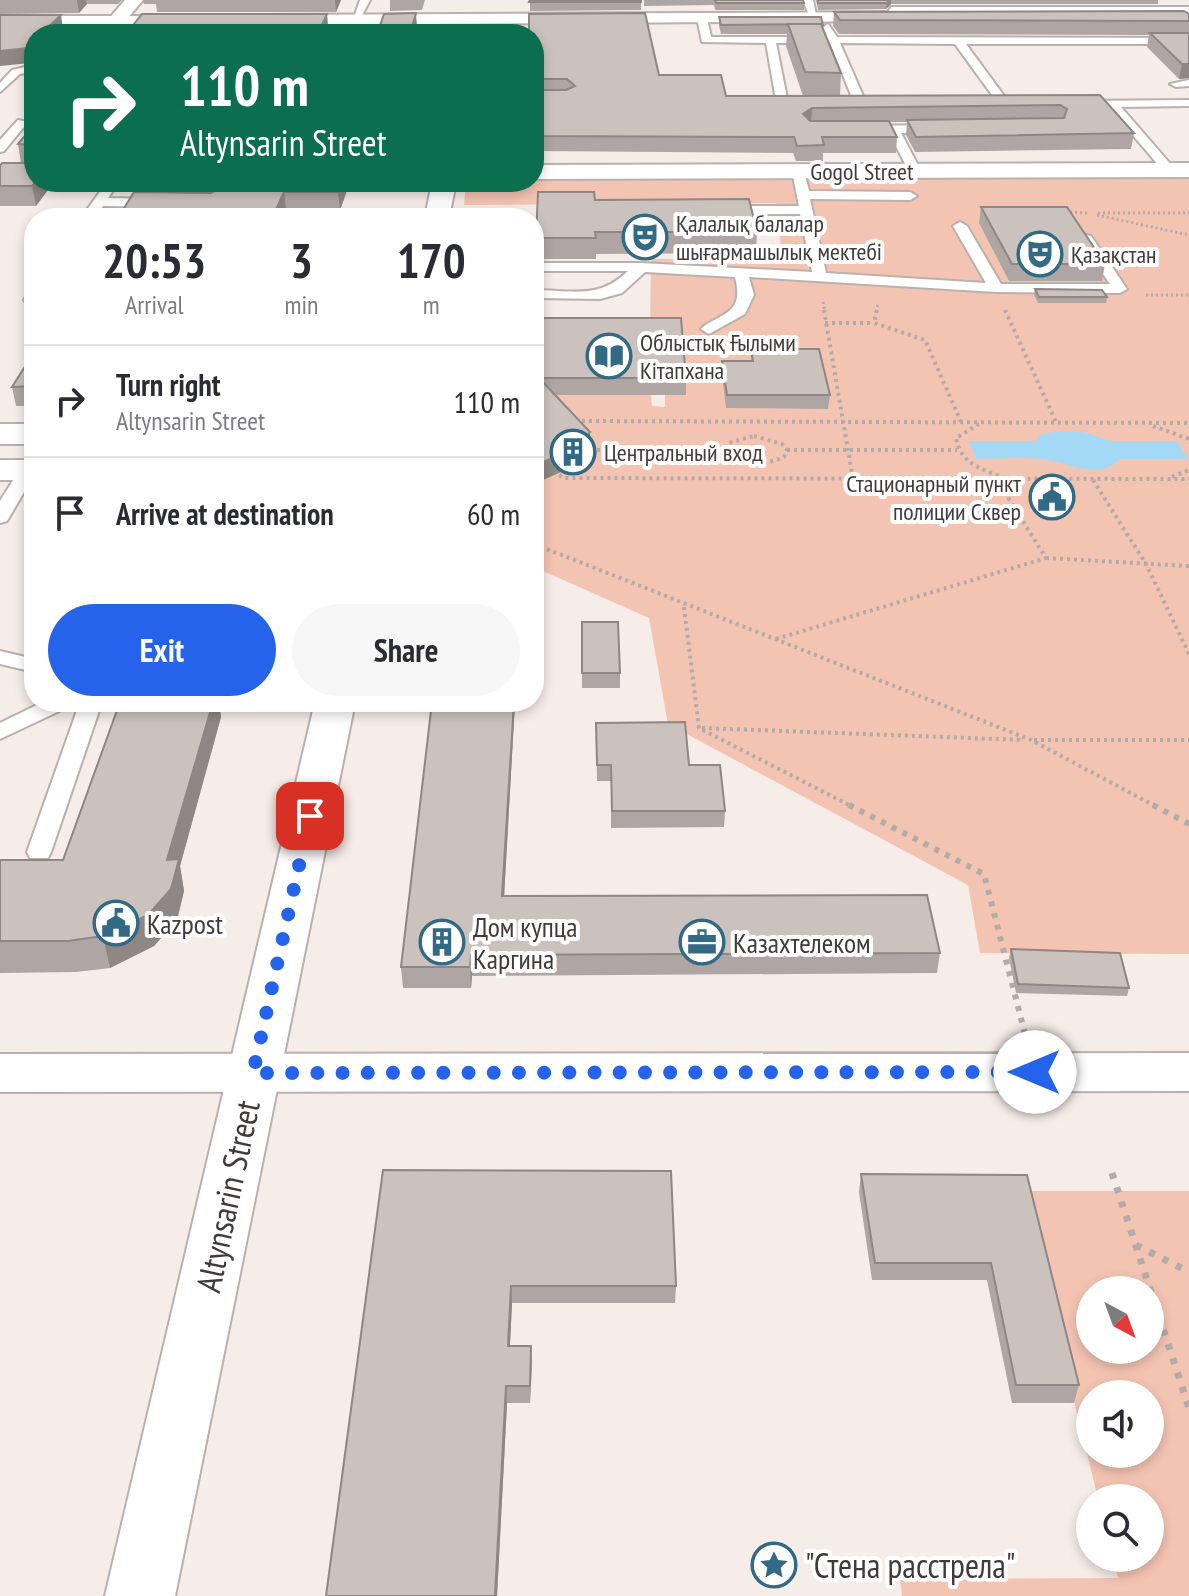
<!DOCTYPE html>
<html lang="en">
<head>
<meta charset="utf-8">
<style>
  :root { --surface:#fff; --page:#f7f7f7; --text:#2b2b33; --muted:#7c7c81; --line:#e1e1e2; --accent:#2563eb }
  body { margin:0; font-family:"PT Sans Narrow",sans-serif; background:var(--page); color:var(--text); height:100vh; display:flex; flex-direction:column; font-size:30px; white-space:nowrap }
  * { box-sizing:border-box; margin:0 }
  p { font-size:26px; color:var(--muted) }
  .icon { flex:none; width:44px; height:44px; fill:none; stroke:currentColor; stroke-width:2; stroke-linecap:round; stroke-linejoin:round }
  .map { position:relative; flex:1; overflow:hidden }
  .panel { position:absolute; left:24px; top:208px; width:520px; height:504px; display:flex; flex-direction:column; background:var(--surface); border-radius:32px; box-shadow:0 4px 12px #0003 }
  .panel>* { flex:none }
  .banner { position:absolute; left:24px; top:24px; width:520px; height:168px; border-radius:32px; box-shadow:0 4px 12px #0003; background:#0b6e4f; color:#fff; overflow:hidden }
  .needle { width:52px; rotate:139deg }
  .tools { position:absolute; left:1076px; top:1276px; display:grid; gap:16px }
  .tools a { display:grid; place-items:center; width:88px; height:88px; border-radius:50%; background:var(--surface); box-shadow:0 4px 12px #0003; font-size:40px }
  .pin { position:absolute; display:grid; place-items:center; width:68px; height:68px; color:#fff; margin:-34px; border-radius:16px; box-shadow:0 4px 12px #0006 }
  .me { position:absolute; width:88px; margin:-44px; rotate:270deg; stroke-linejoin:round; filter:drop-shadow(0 0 6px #0008) }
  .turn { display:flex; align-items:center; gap:28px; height:168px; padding:0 24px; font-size:36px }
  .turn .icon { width:104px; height:104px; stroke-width:2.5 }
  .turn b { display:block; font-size:56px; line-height:68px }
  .eta { display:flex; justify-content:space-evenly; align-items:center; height:136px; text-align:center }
  .eta b { font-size:48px; font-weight:600; line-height:56px }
  .primary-button { display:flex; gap:16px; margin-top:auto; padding:16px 24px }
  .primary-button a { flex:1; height:92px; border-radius:48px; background:var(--accent); color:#fff; font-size:32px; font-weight:600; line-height:92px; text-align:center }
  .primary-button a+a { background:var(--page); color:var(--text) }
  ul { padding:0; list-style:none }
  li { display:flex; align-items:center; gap:24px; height:112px; padding:0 24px; border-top:2px solid var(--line) }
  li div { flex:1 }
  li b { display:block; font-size:30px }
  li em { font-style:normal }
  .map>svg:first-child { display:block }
</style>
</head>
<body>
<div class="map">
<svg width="1189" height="1596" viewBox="0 0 1189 1596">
  <rect width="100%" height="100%" fill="#f6ece8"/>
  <!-- green -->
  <g fill="#f4c4b2" fill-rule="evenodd">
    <polygon points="1189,174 1189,954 980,953 968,885 668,724 649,618 534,567 534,395 651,395 652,406 665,407 665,395 686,395 650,334 651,259 782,258 776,203 464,205 466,183 534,182 534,176"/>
    <path d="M 1022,1191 L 1189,1191 L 1189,1596 L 902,1596 L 900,1579 L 1118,1578 L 1113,1558 L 1150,1558 L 1150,1498 L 1098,1498 ZM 1090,1290 L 1150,1290 L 1150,1350 L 1090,1350 ZM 1090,1394 L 1150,1394 L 1150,1454 L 1090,1454 Z"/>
  </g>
  <!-- water -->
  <path fill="#a4d9f6" d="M 1058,431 L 1080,431 L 1111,441 L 1177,441 L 1188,459 L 1120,459 C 1098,482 1065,461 1041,459 C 1019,457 997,459 976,459 L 969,441 L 1035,441 L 1040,435 Z"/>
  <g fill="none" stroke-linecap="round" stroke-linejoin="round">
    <!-- lane casing -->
    <g stroke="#bab0ad" stroke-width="4">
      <g id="lane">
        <polygon points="360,0 370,0 359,21 353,21"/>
        <polygon points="803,0 813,0 817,20 811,20"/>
        <polygon points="891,7 1189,7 1189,13 888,12"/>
        <polygon points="702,15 707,18 711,37 827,37 823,27 828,24 837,37 1189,38 1189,44 966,44 1010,104 1004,107 1000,106 955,44 840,43 867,105 861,108 855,105 830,43 776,43 787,98 811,103 811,107 807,108 776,100 766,43 702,42 697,18"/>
        <polygon points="88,19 96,21 85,34 74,34"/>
        <polygon points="34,65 34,71 20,74 0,92 0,83 12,70"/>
        <polygon points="1189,80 1189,86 1176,87 1170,84"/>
        <polygon points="1189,100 1189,106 1121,107 1173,167 1173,173 1165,173 1109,107 1075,107 1069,104 1075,101"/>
        <polygon points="18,120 28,122 4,151 0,152 0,140"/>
        <polygon points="857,126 937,125 943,129 937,133 901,133 921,171 915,175 909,171 889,133 861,133 857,132"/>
        <path d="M 798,167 L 804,171 L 809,191 L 910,192 L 917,196 L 910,200 L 810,199 L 826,273 L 986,283 L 953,226 L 960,222 L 967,226 L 1001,284 L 1110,284 L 1079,239 L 1086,235 L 1091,236 L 1127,289 L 1120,293 L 996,292 L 749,277 L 754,295 L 745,314 L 709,334 L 701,329 L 704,326 C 729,311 743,310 735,277 L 645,272 L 622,293 L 600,299 L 534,298 L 534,290 C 573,290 598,300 628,271 L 534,271 L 534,263 L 641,263 L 812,272 L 800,214 L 721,214 L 714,210 L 721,206 L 799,206 L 792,171 Z"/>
        <polygon points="107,182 119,182 108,198 160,199 167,203 160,207 103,206 95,218 81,218"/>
        <polygon points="34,291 34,304 26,303 24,300 29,292"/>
        <polygon points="28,465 34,466 34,475 7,521 0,523 0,501 22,466"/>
        <polygon points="0,651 34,659 34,672 0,664"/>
        <polygon points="43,702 71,702 68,707 0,739 0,723"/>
        <polygon points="80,702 102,702 51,852 48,858 30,858 27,852"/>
      </g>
    </g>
    <!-- street casing -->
    <g stroke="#bab0ad" stroke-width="4">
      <g id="street">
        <polygon points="125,0 143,0 122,25 110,25 107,21"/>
        <polygon points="1189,163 1189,177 534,179 534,165"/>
        <rect x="0" y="424" width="34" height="20"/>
        <rect x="0" y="460" width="34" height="20"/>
        <polygon points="1189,1053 1189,1091 0,1092 0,1054"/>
      </g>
    </g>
    <!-- secondary casing -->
    <g stroke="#bab0ad" stroke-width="4">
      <g id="secondary">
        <polygon points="895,12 901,13 904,17 901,21 267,25 258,20 267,15"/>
        <polygon points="0,16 195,16 204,21 195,26 0,26"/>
        <polygon points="432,182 456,182 449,218 425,218"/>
        <polygon points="315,702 355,702 175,1596 105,1596"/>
      </g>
    </g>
    <!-- path-far3 -->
    <g stroke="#b3aba8" stroke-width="3" stroke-dasharray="2 3" stroke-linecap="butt">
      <polyline points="1065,212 1087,213"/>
      <polyline points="1098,213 1189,213"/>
      <polyline points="1097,215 1189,235"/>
      <polyline points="1146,295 1189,295"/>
      <polyline points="823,302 825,312"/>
      <polyline points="876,312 878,304"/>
    </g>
    <!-- path-far2 -->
    <g stroke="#b3aba8" stroke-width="4" stroke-dasharray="3 4" stroke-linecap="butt">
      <polyline points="824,310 853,479"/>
      <polyline points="877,310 874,323 925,340 961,422"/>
      <polyline points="1005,310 1056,422"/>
      <polyline points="825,323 874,323"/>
      <polyline points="575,421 1189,423"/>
      <path d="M 979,424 L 956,438 C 961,464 981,469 1003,477"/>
      <polyline points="1153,426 1189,439"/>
      <path d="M 754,436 L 782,444 L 787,450 L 784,457 C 763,466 740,468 724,450 L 728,443 Z"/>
      <polyline points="583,450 724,450"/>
      <polyline points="787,450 957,450"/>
      <polyline points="553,472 564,478 1189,479"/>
      <polyline points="1172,477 1189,470"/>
      <polyline points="1093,480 1146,564 1189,654"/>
      <polyline points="534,544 1031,740 1157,807"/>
      <polyline points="1046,558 1189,566"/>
      <polyline points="684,607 699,728 853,807"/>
      <polyline points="776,639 1046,558 997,480"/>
      <polyline points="702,728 1024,740"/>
      <polyline points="1034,740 1189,740"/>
    </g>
    <!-- path-far1 -->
    <g stroke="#b3aba8" stroke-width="6" stroke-dasharray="5 7" stroke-linecap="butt">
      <polyline points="849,805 984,874 1025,1034"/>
      <polyline points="1153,805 1189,824"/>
    </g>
    <!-- path -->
    <g stroke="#b3aba8" stroke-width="7" stroke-dasharray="6 9" stroke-linecap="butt">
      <polyline points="1112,1173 1189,1408"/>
      <polyline points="1136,1245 1189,1272"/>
    </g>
    <!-- lane -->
    <use href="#lane" fill="#fff" fill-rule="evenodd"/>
    <!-- street -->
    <use href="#street" fill="#fff" fill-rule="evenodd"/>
    <!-- secondary -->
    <use href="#secondary" fill="#fff" fill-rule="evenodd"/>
  </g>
  <!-- wall -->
  <g fill="#afa6a3">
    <polygon points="0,0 122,0 118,4 87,4 79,13 0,14"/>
    <polygon points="143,0 341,0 336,12 157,12 156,4 144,4"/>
    <polygon points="390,0 425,0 422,10 390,11"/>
    <polygon points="530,0 641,0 641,10 530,11"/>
    <polygon points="644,0 803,0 804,3 804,10 715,10 714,5 644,6"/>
    <polygon points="816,0 1158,0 1158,4 891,4 886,9 818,10"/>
    <polygon points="834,12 1189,14 1189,78 1179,79 1147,47 1149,35 839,34 833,26"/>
    <polygon points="327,14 328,28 325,34 126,34"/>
    <polygon points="719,17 823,25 823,30 841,73 840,96 1100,95 1134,133 1131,149 915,152 906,135 907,122 889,122 897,137 896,153 823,153 823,161 796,161 793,153 534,151 534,34 726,96 803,96 786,46 787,34 721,34 719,26"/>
    <polygon points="34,125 34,182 54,182 36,206 0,206 0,166 21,163 18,144"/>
    <polygon points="144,182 350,182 340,210 286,210 145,192"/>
    <polygon points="595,200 757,232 756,253 596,254 596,259 536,259 536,238"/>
    <polygon points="981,207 1105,264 1102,281 1009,281 979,223"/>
    <polygon points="1035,289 1107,297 1106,303 1038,303 1034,295"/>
    <polygon points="751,349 830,395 828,409 726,408 722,374 722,361 751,361"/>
    <polygon points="534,356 686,378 686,395 554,395 590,450 574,466 534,484 537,395 534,395"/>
    <polygon points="34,357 34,406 16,406 12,387"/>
    <polygon points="582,622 620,673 620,688 582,688"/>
    <polygon points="120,702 222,702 220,709 221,717 180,866 184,891 177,920 154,946 110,968 76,972 0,973 0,860 63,860"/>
    <polygon points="432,702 515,702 504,896 940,953 937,973 472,976 471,988 403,988 401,967"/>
    <polygon points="596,723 689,765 725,811 724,827 611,828 611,781 597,781"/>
    <polygon points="1011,949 1129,988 1127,996 1016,993 1009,958"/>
    <polygon points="383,1170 676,1286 675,1303 512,1303 510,1346 531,1346 530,1403 507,1403 497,1596 326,1596"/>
    <polygon points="861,1174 1027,1175 1079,1385 1074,1403 1012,1403 987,1280 872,1280 859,1192"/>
  </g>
  <!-- shaded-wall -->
  <g fill="#8e8784">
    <polygon points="77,0 86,0 87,4 79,13"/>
    <polygon points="335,0 341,0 336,12"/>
    <polygon points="889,0 891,0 891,4 886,9 887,3"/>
    <polygon points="416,13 417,27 415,34 410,34"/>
    <polygon points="327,14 328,28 325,34 323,34 322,25"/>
    <polygon points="61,15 63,29 58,34 41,34"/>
    <polygon points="311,25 312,34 306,34"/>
    <polygon points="34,41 34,59 30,63 0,66 0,51"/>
    <polygon points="1182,64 1189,64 1189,78 1179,79"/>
    <polygon points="812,108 811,123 803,114"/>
    <polygon points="35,182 54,182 36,206 32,186"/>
    <polygon points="342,182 350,182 340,210 338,192"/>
    <polygon points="284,192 286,210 282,218 272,218"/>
    <polygon points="590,432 590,450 574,466 534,484 534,466"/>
    <polygon points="213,702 222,702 220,709 221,717 180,866 184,891 177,920 154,946 110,968 103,936 167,860"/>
    <polygon points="514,702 515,702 503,916 502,896"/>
    <polygon points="471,955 472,976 471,988 470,967"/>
    <polygon points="511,1286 512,1303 509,1363 508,1346"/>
    <polygon points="531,1346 532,1363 530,1403 530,1386"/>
    <polygon points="506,1386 507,1403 497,1596 495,1596"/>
  </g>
  <!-- building -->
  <g fill="#cbc1bd" stroke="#8e8784" stroke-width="2">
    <polygon points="530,0 641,0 641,2 529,2"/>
    <polygon points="715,0 803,0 804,3 716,3"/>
    <polygon points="818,0 889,0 887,3 818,3"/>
    <polygon points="1184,11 1189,14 1189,21 840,20 834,12"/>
    <polygon points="416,13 410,34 377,34 384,14"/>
    <polygon points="645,13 659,75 721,75 726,96 1100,95 1134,133 916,137 907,120 1064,118 1067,109 1060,105 812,108 803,114 810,121 889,121 897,137 822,137 824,145 797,146 794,137 534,136 534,90 566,90 575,86 567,79 534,79 534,34 529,34 529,14"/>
    <polygon points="142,14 327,14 322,25 311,25 306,34 126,34"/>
    <polygon points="0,15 61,15 41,34 34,34 34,41 28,48 0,51"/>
    <polygon points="719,17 821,17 823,25 821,24 721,25"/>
    <polygon points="788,24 821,24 841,73 805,72"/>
    <polygon points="1150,33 1189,33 1189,64 1182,64"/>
    <polygon points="34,125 34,182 35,182 32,186 0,186 0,166 2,163 32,163 32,145 18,144"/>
    <polygon points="215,182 342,182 338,192 284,192 272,218 118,218 134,192 211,193 221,187"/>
    <polygon points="538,192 594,192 595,200 749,199 757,232 595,232 596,238 536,238"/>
    <polygon points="981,207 1067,207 1105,264 1012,264"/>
    <polygon points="1035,289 1102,290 1107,297 1039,297"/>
    <polygon points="537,318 681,318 686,378 539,378 590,432 574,449 534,466 537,378 534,378 534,356"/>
    <polygon points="751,349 819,349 830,395 727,395 722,361 753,361"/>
    <polygon points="31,357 34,357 34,386 12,387"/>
    <polygon points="582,622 618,622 620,673 582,673"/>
    <polygon points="120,702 213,702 167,860 179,859 171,889 148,915 103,936 68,941 0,941 0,860 63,860"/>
    <polygon points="432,702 514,702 502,896 927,895 940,953 471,955 470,967 401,967"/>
    <polygon points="685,722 689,765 720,765 725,811 612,811 611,765 597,765 596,723"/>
    <polygon points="1011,949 1120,953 1129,988 1018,984"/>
    <polygon points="383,1170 671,1171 676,1286 511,1286 508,1346 531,1346 530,1386 506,1386 495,1596 326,1596"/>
    <polygon points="861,1174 1027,1175 1079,1385 1016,1385 991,1263 875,1263"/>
  </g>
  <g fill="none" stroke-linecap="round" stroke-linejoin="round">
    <!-- route -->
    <polyline stroke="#2563eb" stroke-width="14" stroke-dasharray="0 25.2" points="310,816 253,1073 1035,1072"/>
  </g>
  <!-- icons -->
  <defs>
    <g id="theatre-ring" transform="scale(2.3)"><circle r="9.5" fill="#fff" stroke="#326984" stroke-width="1.5"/><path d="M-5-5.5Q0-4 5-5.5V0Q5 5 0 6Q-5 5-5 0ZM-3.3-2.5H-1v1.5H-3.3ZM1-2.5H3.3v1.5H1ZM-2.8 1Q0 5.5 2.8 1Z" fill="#326984"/></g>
    <g id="library-ring" transform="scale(2.3)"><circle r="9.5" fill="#fff" stroke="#326984" stroke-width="1.5"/><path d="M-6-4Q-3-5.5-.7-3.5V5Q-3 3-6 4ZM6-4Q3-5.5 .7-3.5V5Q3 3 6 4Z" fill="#326984"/></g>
    <g id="building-ring" transform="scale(2.3)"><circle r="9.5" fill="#fff" stroke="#326984" stroke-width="1.5"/><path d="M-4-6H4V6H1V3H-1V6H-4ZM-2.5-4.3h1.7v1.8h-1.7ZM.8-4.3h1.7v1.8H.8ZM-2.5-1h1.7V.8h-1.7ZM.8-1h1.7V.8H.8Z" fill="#326984"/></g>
    <g id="civic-ring" transform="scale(2.3)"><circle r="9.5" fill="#fff" stroke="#326984" stroke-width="1.5"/><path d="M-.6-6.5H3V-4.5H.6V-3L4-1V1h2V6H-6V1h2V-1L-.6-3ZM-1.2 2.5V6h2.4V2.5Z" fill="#326984"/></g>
    <g id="office-ring" transform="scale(2.3)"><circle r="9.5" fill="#fff" stroke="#326984" stroke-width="1.5"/><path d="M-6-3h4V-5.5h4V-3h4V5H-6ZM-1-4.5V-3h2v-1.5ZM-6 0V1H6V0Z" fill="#326984"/></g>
    <g id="sight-ring" transform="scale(2.3)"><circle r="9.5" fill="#fff" stroke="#326984" stroke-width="1.5"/><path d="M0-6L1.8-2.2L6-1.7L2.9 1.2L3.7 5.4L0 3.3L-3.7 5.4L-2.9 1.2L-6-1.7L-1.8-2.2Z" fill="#326984"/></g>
  </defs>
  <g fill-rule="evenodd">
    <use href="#theatre-ring" x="645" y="237"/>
    <use href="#theatre-ring" x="1040" y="254"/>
    <use href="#library-ring" x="609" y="356"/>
    <use href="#building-ring" x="573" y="452"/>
    <use href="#civic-ring" x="1052" y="497"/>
    <use href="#civic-ring" x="116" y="923"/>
    <use href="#building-ring" x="442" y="942"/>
    <use href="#office-ring" x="702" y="942"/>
    <use href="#sight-ring" x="774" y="1565"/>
  </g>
  <g text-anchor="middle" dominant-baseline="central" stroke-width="8" stroke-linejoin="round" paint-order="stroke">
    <!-- far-street labels -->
    <g font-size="24" fill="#3f3b3a" stroke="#fff">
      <text x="862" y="171">Gogol Street</text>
    </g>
    <!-- far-poi labels -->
    <g font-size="24" fill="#3f3b3a" stroke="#fff" text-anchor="start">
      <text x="676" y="223">Қалалық балалар<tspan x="676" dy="28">шығармашылық мектебі</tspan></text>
      <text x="1071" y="254">Қазақстан</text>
      <text x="640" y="342">Облыстық Ғылыми<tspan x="640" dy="28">Кітапхана</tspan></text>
      <text x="604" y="452">Центральный вход</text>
      <text x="1021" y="483" text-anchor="end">Стационарный пункт<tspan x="1021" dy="28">полиции Сквер</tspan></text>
    </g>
    <!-- poi labels -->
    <g font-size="28" fill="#3f3b3a" stroke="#fff" text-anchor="start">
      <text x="147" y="923">Kazpost</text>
      <text x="473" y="926">Дом купца<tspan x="473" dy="32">Каргина</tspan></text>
      <text x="733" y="942">Казахтелеком</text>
    </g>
    <!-- near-street labels -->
    <g font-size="34" fill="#3f3b3a" stroke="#fff">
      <text transform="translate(227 1196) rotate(-78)">Altynsarin Street</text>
    </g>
    <!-- near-poi labels -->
    <g font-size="34" fill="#3f3b3a" stroke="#fff" text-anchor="start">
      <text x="805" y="1565">"Стена расстрела"</text>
    </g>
  </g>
</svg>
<div class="tools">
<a><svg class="needle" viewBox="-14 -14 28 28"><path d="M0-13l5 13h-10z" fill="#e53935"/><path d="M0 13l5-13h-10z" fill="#7c7c81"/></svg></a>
<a><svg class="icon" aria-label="sound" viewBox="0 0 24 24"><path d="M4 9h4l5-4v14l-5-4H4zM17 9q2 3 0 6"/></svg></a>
<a><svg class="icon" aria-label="search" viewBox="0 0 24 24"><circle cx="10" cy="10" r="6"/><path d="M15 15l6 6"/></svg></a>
</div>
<div class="pin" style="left:310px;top:816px;background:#d93025"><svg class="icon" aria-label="arrive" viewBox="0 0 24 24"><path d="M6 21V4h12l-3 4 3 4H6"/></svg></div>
<svg class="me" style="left:1035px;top:1072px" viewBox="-20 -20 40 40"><circle r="19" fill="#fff"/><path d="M0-13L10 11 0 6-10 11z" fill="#2563eb"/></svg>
<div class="banner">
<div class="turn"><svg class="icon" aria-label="right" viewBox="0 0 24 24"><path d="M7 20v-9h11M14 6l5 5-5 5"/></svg><div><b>110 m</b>Altynsarin Street</div></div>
</div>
<section class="panel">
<div class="eta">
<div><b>20:53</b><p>Arrival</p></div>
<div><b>3</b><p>min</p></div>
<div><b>170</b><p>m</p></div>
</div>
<ul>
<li><svg class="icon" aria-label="right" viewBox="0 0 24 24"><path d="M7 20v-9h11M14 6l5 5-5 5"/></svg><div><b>Turn right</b><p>Altynsarin Street</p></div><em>110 m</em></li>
<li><svg class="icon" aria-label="arrive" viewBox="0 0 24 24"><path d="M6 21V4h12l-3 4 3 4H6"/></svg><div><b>Arrive at destination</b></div><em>60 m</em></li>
</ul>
<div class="primary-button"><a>Exit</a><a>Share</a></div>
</section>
</div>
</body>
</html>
